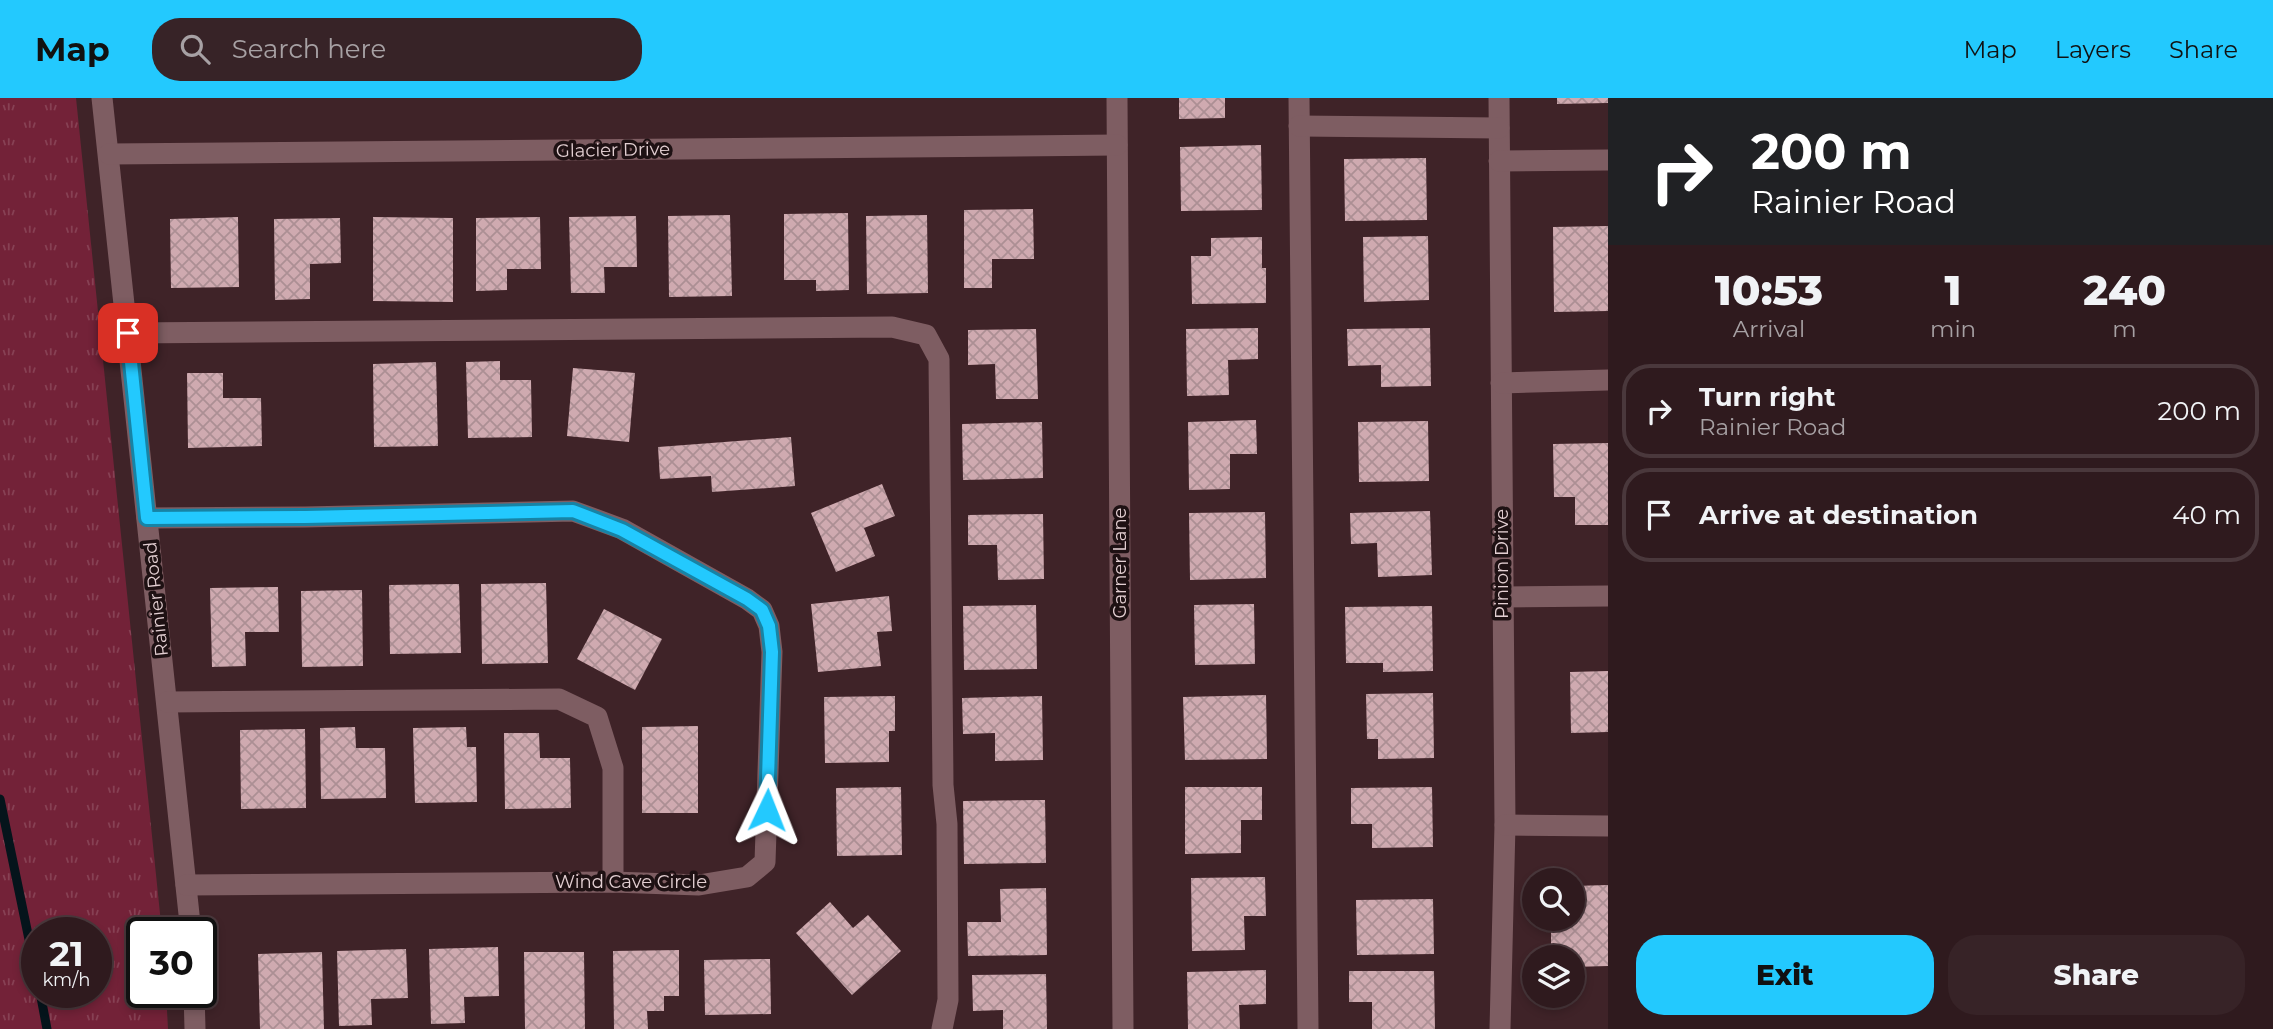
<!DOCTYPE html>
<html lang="en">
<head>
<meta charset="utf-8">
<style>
  :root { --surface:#2f1a1e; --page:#372327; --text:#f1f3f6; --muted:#a7a1a4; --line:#4a383c; --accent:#23c9fe }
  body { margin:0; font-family:Montserrat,sans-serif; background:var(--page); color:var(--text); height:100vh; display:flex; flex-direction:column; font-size:26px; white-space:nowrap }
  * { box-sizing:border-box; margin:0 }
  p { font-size:23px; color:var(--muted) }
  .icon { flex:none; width:38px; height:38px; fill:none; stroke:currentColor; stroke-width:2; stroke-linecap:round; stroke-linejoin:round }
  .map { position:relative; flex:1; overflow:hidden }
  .sheet { display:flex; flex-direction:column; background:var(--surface); width:665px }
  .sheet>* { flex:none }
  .guide { background:#202124; color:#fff; overflow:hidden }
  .fabs { position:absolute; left:1522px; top:770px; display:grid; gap:14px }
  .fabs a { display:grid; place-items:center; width:63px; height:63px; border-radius:50%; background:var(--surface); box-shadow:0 4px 10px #0003,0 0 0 2px var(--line); font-size:35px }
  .speed { position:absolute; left:21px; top:819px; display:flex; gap:14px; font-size:35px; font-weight:700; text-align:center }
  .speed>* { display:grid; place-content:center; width:91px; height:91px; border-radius:50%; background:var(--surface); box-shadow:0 4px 10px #0003,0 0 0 2px var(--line); line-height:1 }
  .speed small { font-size:18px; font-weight:400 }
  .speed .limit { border:4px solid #111; border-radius:10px; background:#fff; color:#111 }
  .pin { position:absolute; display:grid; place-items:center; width:60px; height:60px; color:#fff; margin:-30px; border-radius:14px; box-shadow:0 4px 10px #0006 }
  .me { position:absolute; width:77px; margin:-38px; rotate:2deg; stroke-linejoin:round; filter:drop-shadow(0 0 5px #0008) }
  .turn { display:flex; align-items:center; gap:24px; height:147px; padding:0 28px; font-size:32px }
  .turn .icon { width:91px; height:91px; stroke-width:2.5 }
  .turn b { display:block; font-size:49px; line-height:60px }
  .eta { display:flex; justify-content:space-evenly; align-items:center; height:119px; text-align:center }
  .eta b { font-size:42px; font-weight:800; line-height:49px }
  .action { display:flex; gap:14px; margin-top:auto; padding:14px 28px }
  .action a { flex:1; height:80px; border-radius:28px; background:var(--accent); color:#111; font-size:28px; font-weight:800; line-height:80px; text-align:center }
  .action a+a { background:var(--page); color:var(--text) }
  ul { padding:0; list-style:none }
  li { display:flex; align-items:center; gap:21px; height:94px; margin:0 14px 10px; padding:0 14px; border:4px solid var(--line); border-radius:28px }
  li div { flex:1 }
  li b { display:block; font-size:26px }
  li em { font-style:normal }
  header { display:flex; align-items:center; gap:42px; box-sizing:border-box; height:98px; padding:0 35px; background:var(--accent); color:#111 }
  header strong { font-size:33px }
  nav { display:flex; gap:38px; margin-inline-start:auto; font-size:24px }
  .search { width:490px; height:63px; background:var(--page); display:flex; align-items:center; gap:18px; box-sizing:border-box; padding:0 24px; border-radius:28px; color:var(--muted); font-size:26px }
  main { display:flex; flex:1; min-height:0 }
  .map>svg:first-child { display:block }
</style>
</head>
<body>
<header>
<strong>Map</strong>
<div class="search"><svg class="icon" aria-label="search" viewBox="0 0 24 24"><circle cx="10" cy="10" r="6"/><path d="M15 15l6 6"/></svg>Search here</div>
<nav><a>Map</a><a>Layers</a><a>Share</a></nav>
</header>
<main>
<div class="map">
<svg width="1608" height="931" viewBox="0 0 1608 931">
  <defs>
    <pattern id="park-tufts" width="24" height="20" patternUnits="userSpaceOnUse" patternTransform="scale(1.75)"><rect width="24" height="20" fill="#732238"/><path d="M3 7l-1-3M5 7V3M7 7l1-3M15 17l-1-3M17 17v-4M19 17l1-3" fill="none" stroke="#874154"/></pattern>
    <pattern id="building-cross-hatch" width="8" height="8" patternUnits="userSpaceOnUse" patternTransform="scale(1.75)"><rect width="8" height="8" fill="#cfaab0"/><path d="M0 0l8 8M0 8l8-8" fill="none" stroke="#ac8f94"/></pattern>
  </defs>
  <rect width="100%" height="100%" fill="#3f2328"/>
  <!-- park -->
  <path fill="url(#park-tufts)" fill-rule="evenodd" d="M 0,0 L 76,0 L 162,835 L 142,835 L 142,894 L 166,894 L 168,931 L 0,931 ZM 37,835 L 96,835 L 96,894 L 37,894 Z"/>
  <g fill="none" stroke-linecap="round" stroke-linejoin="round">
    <!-- stream -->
    <g stroke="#05141b" stroke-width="9">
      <polyline points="0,701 37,880"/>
      <polyline points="40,894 47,931"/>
    </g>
  </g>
  <!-- building -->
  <g fill="url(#building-cross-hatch)">
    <polygon points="1179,0 1225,0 1225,20 1179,21"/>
    <polygon points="1557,0 1608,0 1608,5 1557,6"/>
    <polygon points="1261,47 1262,112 1181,113 1180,49"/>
    <polygon points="1426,60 1427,122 1345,123 1344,61"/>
    <polygon points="1033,111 1034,161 992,161 992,190 964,190 964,112"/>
    <polygon points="848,115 849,192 816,193 816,182 784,182 784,116"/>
    <polygon points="730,117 732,198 669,199 668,118"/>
    <polygon points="927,117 928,195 867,196 866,118"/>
    <polygon points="636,118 637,169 604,169 605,195 571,195 569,119"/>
    <polygon points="238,119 239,189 171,190 170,121"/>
    <polygon points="373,119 453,120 453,204 373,203"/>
    <polygon points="540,119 541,171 507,171 507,192 476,193 476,120"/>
    <polygon points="340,120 341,165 310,166 310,201 275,202 274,121"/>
    <polygon points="1608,128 1608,213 1554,214 1553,129"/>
    <polygon points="1428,138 1429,202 1364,204 1363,139"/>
    <polygon points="1262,139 1262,170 1266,170 1266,205 1192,206 1191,158 1211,158 1211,140"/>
    <polygon points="1258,230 1258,261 1228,262 1229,297 1187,298 1186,231"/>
    <polygon points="1430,230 1431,288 1381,289 1381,267 1348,268 1347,231"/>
    <polygon points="1036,231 1038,301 996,301 995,266 968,267 968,232"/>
    <polygon points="500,263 500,282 531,282 532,339 468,340 466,264"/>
    <polygon points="436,264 438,348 374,349 373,266"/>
    <polygon points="573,270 635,275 629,344 567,338"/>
    <polygon points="187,275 223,275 223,300 261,300 262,348 188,350"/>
    <polygon points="1256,322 1257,356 1230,356 1230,391 1189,392 1188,324"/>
    <polygon points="1428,323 1429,383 1359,384 1358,324"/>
    <polygon points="1042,324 1043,380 963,382 962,326"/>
    <polygon points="791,339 795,388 712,394 711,378 660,381 658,349"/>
    <polygon points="1608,345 1608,427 1575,427 1575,399 1554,399 1553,346"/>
    <polygon points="882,386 895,418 864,430 875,458 836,474 811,415"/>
    <polygon points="1430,413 1432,477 1378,479 1377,445 1351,446 1350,415"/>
    <polygon points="1265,414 1266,480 1190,482 1189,415"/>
    <polygon points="1043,416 1044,481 998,482 997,447 968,447 968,417"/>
    <polygon points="546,485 548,565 482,566 481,486"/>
    <polygon points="459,486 461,555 390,556 389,487"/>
    <polygon points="278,489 279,534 245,534 246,568 212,569 210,490"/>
    <polygon points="362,492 363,568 302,569 301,493"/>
    <polygon points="889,498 892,533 877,534 881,568 818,574 811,506"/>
    <polygon points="1254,506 1255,566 1195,567 1194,507"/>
    <polygon points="1036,507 1037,571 964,572 963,508"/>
    <polygon points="1432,508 1433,573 1383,574 1383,565 1346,565 1345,509"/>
    <polygon points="604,511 662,541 635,592 577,561"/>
    <polygon points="1608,573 1608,634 1571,635 1570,574"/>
    <polygon points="1433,595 1434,660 1378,661 1378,641 1367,641 1366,596"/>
    <polygon points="1266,597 1267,661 1185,662 1183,599"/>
    <polygon points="895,598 895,633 889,633 889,664 825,665 824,599"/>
    <polygon points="1042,598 1043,662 995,663 995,635 963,636 962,600"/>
    <polygon points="698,628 698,715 642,715 642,629"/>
    <polygon points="355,629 356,650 385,650 386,700 321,701 320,630"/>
    <polygon points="466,629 467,649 476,649 477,704 415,705 413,630"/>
    <polygon points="305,631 306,710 241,711 240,632"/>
    <polygon points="504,635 539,635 540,660 570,660 571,710 505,711"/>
    <polygon points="901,689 902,757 837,758 836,690"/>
    <polygon points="1185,689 1262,689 1262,722 1241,722 1241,755 1185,756"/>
    <polygon points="1432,689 1433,749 1372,750 1372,726 1351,726 1351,690"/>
    <polygon points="1045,702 1046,765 964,766 963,703"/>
    <polygon points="1265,779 1266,818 1244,818 1245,852 1192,853 1191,780"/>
    <polygon points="1608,787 1608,868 1573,869 1573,859 1551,859 1551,821 1573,821 1573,788"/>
    <polygon points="1046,790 1047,857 968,858 967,824 1001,824 1000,791"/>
    <polygon points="1433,801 1434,856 1357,857 1356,802"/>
    <polygon points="830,804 853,830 868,817 901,853 852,897 796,835"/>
    <polygon points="498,849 499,898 464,899 465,925 431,926 429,851"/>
    <polygon points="406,851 408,900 371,901 372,927 339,928 337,853"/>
    <polygon points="679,852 679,898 664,898 664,913 647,913 648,931 614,931 613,853"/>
    <polygon points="322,854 324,931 260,931 258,856"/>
    <polygon points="524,854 584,854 585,931 525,931"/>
    <polygon points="770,861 771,916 705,917 704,862"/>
    <polygon points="1266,872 1266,906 1239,907 1240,931 1188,931 1187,874"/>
    <polygon points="1349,873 1434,873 1435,931 1372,931 1372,904 1349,904"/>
    <polygon points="1046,876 1047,931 1003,931 1003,912 973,913 972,877"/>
  </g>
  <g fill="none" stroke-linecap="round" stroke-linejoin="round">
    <!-- minor -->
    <g stroke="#7e5d62" stroke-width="21">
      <polyline points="102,0 191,835"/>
      <polyline points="1117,0 1123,931"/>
      <polyline points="1299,0 1308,931"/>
      <polyline points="1499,0 1505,727 1500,931"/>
      <polyline points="1299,28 1499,30"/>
      <polyline points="109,56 1117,47"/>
      <polyline points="1499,63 1608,62"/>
      <polyline points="128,235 892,229 926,237 939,261 943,687 947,726 948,902 942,931"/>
      <polyline points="1501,285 1608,282"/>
      <polyline points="147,420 305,419 573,413 622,431 747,501 762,512 769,528 772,554 765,764 747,779 699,787 613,784 186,787"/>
      <polyline points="1503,499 1608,498"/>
      <polyline points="167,604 559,601 597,619 613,670 613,784"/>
      <polyline points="1505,727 1608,728"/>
      <polyline points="194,894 195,931"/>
    </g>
  </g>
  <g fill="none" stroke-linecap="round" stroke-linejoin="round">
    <!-- route casing -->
    <g stroke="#1783a5" stroke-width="18">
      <polyline id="route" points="128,235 147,420 305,419 573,413 622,432 747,501 762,512 769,528 772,554 767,712"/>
    </g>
    <!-- route -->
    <use href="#route" stroke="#23c9fe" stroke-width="12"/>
  </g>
  <g text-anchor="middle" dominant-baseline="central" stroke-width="7" stroke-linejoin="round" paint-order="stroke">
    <!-- street labels -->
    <g font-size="18" fill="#e3cfd2" stroke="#1e1113">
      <text transform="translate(613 52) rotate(-1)">Glacier Drive</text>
      <text transform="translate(1120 465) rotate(-90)">Garner Lane</text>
      <text transform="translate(1502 466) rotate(-90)">Pinion Drive</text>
      <text transform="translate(156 501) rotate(-96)">Rainier Road</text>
      <text x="631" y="784">Wind Cave Circle</text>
    </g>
  </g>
</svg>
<div class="fabs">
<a><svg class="icon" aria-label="search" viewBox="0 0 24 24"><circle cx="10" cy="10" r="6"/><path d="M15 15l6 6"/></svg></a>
<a><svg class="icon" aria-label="layers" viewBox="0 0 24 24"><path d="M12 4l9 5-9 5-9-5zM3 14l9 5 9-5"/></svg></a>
</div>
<div class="speed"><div>21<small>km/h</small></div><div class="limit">30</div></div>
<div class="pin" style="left:128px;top:235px;background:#d93025"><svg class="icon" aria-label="arrive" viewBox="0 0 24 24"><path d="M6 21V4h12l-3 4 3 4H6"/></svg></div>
<svg class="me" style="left:767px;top:712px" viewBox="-20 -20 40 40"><path d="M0-17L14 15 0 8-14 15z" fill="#23c9fe" stroke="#fff" stroke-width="4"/></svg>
</div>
<section class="sheet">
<div class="guide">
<div class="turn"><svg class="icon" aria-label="right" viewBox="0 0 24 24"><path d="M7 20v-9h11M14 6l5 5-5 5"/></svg><div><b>200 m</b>Rainier Road</div></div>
</div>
<div class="eta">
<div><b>10:53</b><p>Arrival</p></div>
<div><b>1</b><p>min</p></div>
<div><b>240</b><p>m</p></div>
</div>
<ul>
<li><svg class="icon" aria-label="right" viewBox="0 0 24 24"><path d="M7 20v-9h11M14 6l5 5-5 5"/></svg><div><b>Turn right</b><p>Rainier Road</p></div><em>200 m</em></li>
<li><svg class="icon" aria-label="arrive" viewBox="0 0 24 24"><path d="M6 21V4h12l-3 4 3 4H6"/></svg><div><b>Arrive at destination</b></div><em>40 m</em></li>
</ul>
<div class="action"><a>Exit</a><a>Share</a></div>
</section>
</main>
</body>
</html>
